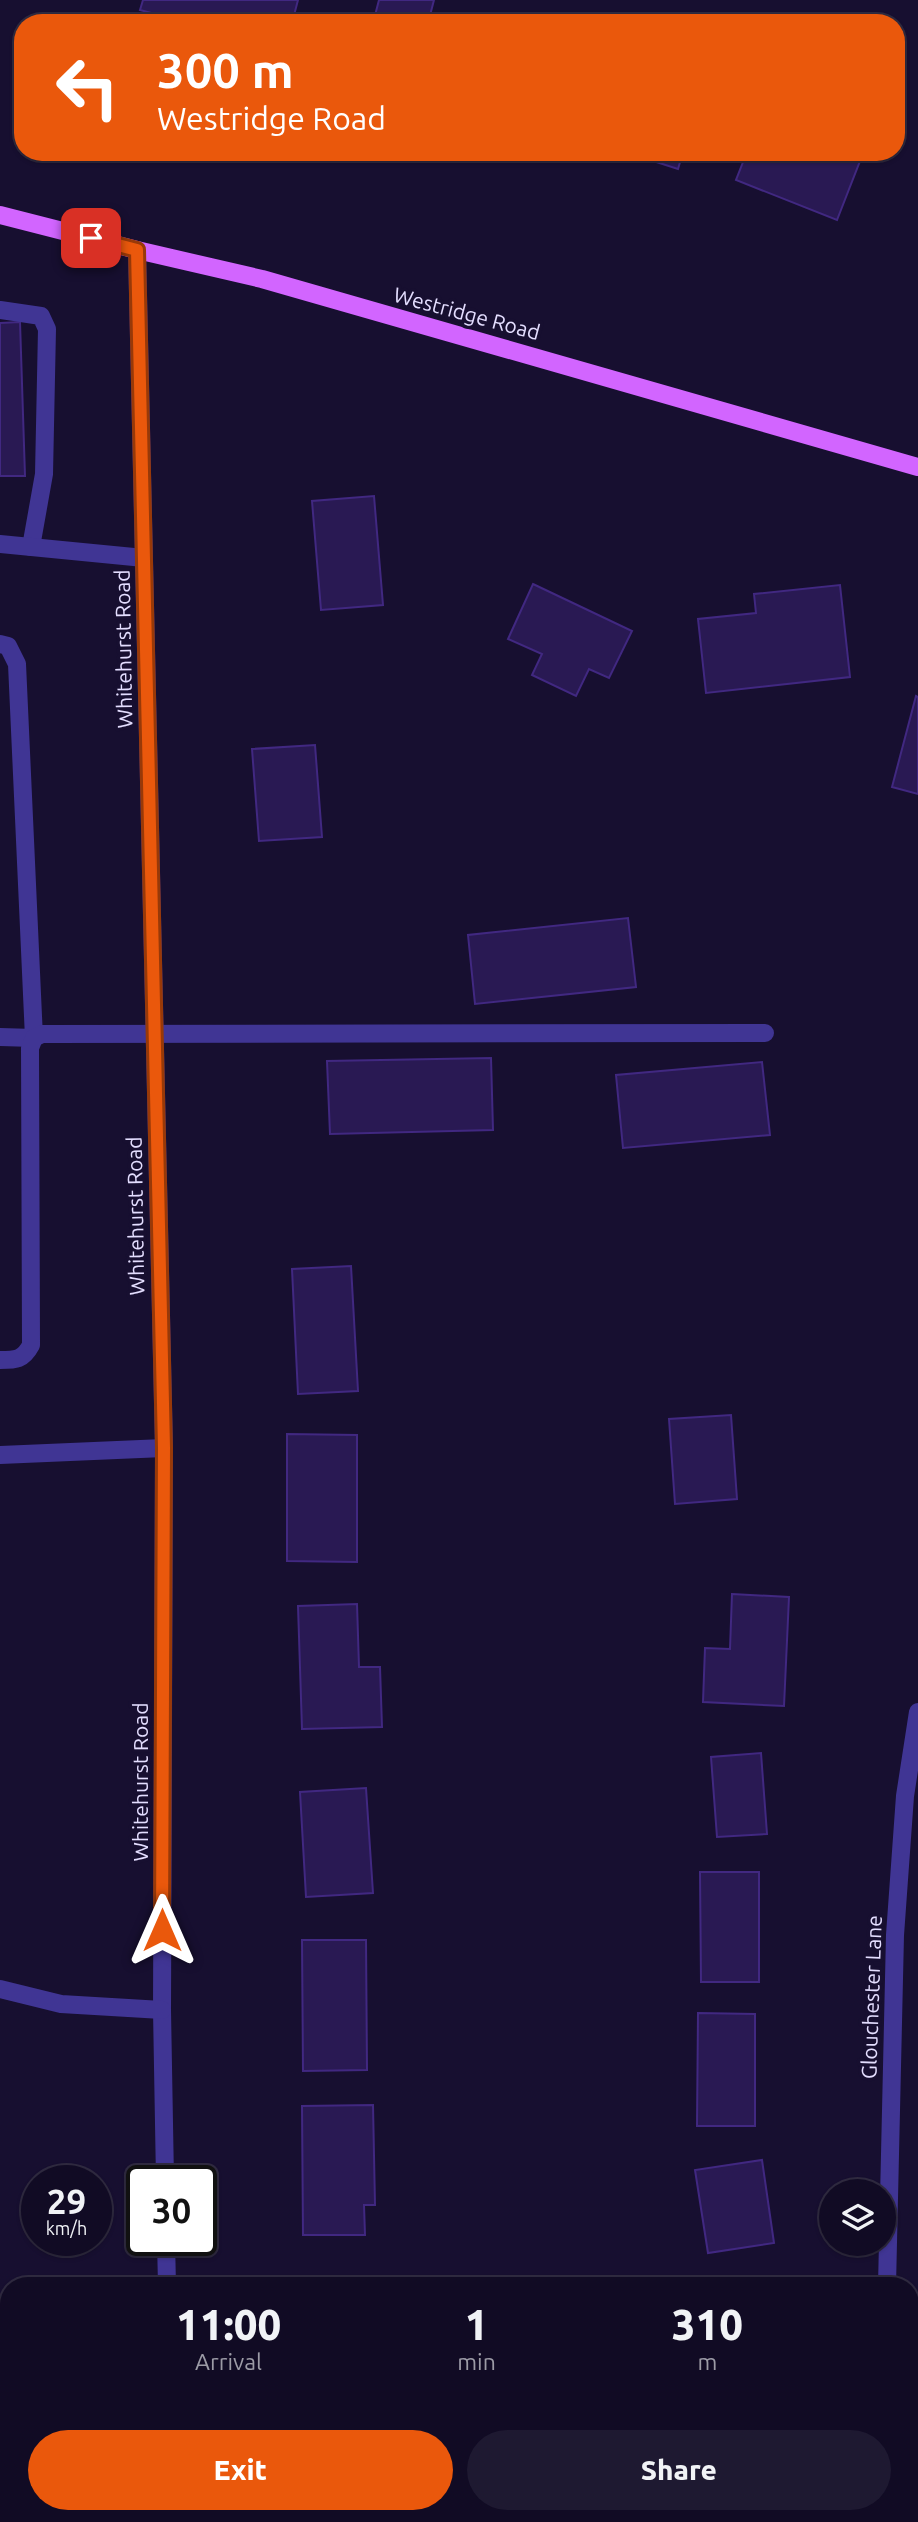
<!DOCTYPE html>
<html lang="en">
<head>
<meta charset="utf-8">
<style>
  :root { --surface:#110b24; --page:#1e1931; --text:#f1f3f6; --muted:#9c9ba6; --line:#302b41; --accent:#ea580c }
  body { margin:0; font-family:Ubuntu,sans-serif; background:var(--page); color:var(--text); height:100vh; display:flex; flex-direction:column; font-size:26px; white-space:nowrap }
  * { box-sizing:border-box; margin:0 }
  p { font-size:23px; color:var(--muted) }
  .icon { flex:none; width:38px; height:38px; fill:none; stroke:currentColor; stroke-width:2; stroke-linecap:round; stroke-linejoin:round }
  .map { position:relative; flex:1; overflow:hidden }
  .panel { position:absolute; left:0px; top:2277px; width:919px; height:247px; display:flex; flex-direction:column; background:var(--surface); border-radius:28px 28px 0 0; box-shadow:0 2px 5px #0004,0 0 0 2px var(--line) }
  .panel>* { flex:none }
  .banner { position:absolute; left:14px; top:14px; width:891px; height:147px; border-radius:28px; box-shadow:0 2px 5px #0004,0 0 0 2px var(--line); background:#ea580c; color:#fff; overflow:hidden }
  .fabs { position:absolute; left:819px; top:2179px; display:grid; gap:14px }
  .fabs a { display:grid; place-items:center; width:77px; height:77px; border-radius:50%; background:var(--surface); box-shadow:0 2px 5px #0004,0 0 0 2px var(--line); font-size:35px }
  .speed { position:absolute; left:21px; top:2165px; display:flex; gap:14px; font-size:35px; font-weight:700; text-align:center }
  .speed>* { display:grid; place-content:center; width:91px; height:91px; border-radius:50%; background:var(--surface); box-shadow:0 2px 5px #0004,0 0 0 2px var(--line); line-height:1 }
  .speed small { font-size:18px; font-weight:400 }
  .speed .limit { border:4px solid #111; border-radius:10px; background:#fff; color:#111 }
  .pin { position:absolute; display:grid; place-items:center; width:60px; height:60px; color:#fff; margin:-30px; border-radius:14px; box-shadow:0 4px 10px #0006 }
  .me { position:absolute; width:77px; margin:-38px; rotate:0deg; stroke-linejoin:round; filter:drop-shadow(0 0 5px #0008) }
  .turn { display:flex; align-items:center; gap:24px; height:147px; padding:0 28px; font-size:32px }
  .turn .icon { width:91px; height:91px; stroke-width:2.5 }
  .turn b { display:block; font-size:49px; line-height:60px }
  .eta { display:flex; justify-content:space-evenly; align-items:center; height:119px; text-align:center }
  .eta b { font-size:42px; font-weight:800; line-height:49px }
  .cta { display:flex; gap:14px; margin-top:auto; padding:14px 28px }
  .cta a { flex:1; height:80px; border-radius:42px; background:var(--accent); color:#fff; font-size:28px; font-weight:800; line-height:80px; text-align:center }
  .cta a+a { background:var(--page); color:var(--text) }
  .map>svg:first-child { display:block }
</style>
</head>
<body>
<div class="map">
<svg width="918" height="2522" viewBox="0 0 918 2522">
  <rect width="100%" height="100%" fill="#170f30"/>
  <!-- building -->
  <g fill="#291953" stroke="#412881" stroke-width="2">
    <polygon points="143,0 298,0 292,23 189,23 140,10"/>
    <polygon points="379,0 434,0 428,23 373,23"/>
    <polygon points="625,152 683,152 678,169"/>
    <polygon points="747,152 837,152 860,161 837,220 736,180"/>
    <polygon points="20,322 25,476 0,476 0,323"/>
    <polygon points="374,496 383,605 321,610 312,501"/>
    <polygon points="533,584 632,631 609,678 589,669 576,696 532,675 542,654 508,639"/>
    <polygon points="840,585 850,677 706,693 698,619 756,613 754,594"/>
    <polygon points="916,696 918,697 918,794 892,787"/>
    <polygon points="315,745 322,837 259,841 252,749"/>
    <polygon points="628,918 636,987 475,1004 468,935"/>
    <polygon points="491,1058 493,1130 330,1134 327,1061"/>
    <polygon points="762,1062 770,1135 623,1148 616,1075"/>
    <polygon points="351,1266 358,1391 298,1394 292,1269"/>
    <polygon points="731,1415 737,1499 675,1504 669,1419"/>
    <polygon points="287,1434 357,1435 357,1562 287,1561"/>
    <polygon points="732,1594 789,1597 784,1706 703,1702 705,1648 730,1649"/>
    <polygon points="357,1604 359,1667 380,1667 382,1727 302,1729 298,1606"/>
    <polygon points="761,1753 767,1834 717,1837 711,1757"/>
    <polygon points="366,1788 373,1893 306,1897 300,1792"/>
    <polygon points="700,1872 759,1872 759,1982 701,1982"/>
    <polygon points="302,1940 366,1940 367,2070 303,2071"/>
    <polygon points="698,2013 755,2014 755,2126 697,2126"/>
    <polygon points="373,2105 375,2205 364,2205 365,2235 303,2235 302,2106"/>
    <polygon points="762,2160 774,2243 708,2253 695,2170"/>
    <polygon points="9,2469 9,2515 82,2515 84,2522 0,2522 0,2471"/>
    <polygon points="329,2515 380,2515 379,2522 328,2522"/>
    <polygon points="710,2515 768,2515 768,2521 710,2519"/>
  </g>
  <g fill="none" stroke-linecap="round" stroke-linejoin="round">
    <!-- minor -->
    <g stroke="#403594" stroke-width="18">
      <polyline points="137,250 164,1448 162,2010 165,2180"/>
      <polyline points="0,310 41,316 47,329 44,474 31,547"/>
      <polyline points="0,544 144,558"/>
      <polyline points="0,644 8,646 17,664 34,1038 0,1037"/>
      <path d="M 0,1360 C 16,1360 23,1360 31,1345 L 30,1048 L 34,1038 L 42,1034 L 765,1033"/>
      <polyline points="0,1455 164,1448"/>
      <polyline points="0,1989 61,2004 162,2010"/>
      <polyline points="166,2240 167,2286"/>
      <polyline points="887,2286 895,1935 905,1796 918,1712"/>
      <polyline points="172,2515 172,2522"/>
      <polyline points="890,2515 890,2522"/>
    </g>
    <!-- major -->
    <polyline stroke="#d265ff" stroke-width="18" points="0,215 137,250 262,279 918,467"/>
  </g>
  <g fill="none" stroke-linecap="round" stroke-linejoin="round">
    <!-- route casing -->
    <g stroke="#983908" stroke-width="18">
      <polyline id="route" points="91,238 137,250 164,1448 162,1930"/>
    </g>
    <!-- route -->
    <use href="#route" stroke="#ea580c" stroke-width="12"/>
  </g>
  <g text-anchor="middle" dominant-baseline="central" stroke-width="7" stroke-linejoin="round" paint-order="stroke">
    <!-- street labels -->
    <g font-size="21" fill="#e4deff" stroke="#170f30">
      <text transform="translate(467 313) rotate(15)">Westridge Road</text>
      <text transform="translate(123 649) rotate(-91)">Whitehurst Road</text>
      <text transform="translate(135 1216) rotate(-91)">Whitehurst Road</text>
      <text transform="translate(140 1782) rotate(-90)">Whitehurst Road</text>
      <text transform="translate(871 1997) rotate(-88)">Glouchester Lane</text>
    </g>
  </g>
</svg>
<div class="fabs">
<a><svg class="icon" aria-label="layers" viewBox="0 0 24 24"><path d="M12 4l9 5-9 5-9-5zM3 14l9 5 9-5"/></svg></a>
</div>
<div class="speed"><div>29<small>km/h</small></div><div class="limit">30</div></div>
<div class="pin" style="left:91px;top:238px;background:#d93025"><svg class="icon" aria-label="arrive" viewBox="0 0 24 24"><path d="M6 21V4h12l-3 4 3 4H6"/></svg></div>
<svg class="me" style="left:162px;top:1930px" viewBox="-20 -20 40 40"><path d="M0-17L14 15 0 8-14 15z" fill="#ea580c" stroke="#fff" stroke-width="4"/></svg>
<div class="banner">
<div class="turn"><svg class="icon" aria-label="left" viewBox="0 0 24 24"><path d="M17 20v-9H6M10 6l-5 5 5 5"/></svg><div><b>300 m</b>Westridge Road</div></div>
</div>
<section class="panel">
<div class="eta">
<div><b>11:00</b><p>Arrival</p></div>
<div><b>1</b><p>min</p></div>
<div><b>310</b><p>m</p></div>
</div>
<div class="cta"><a>Exit</a><a>Share</a></div>
</section>
</div>
</body>
</html>
